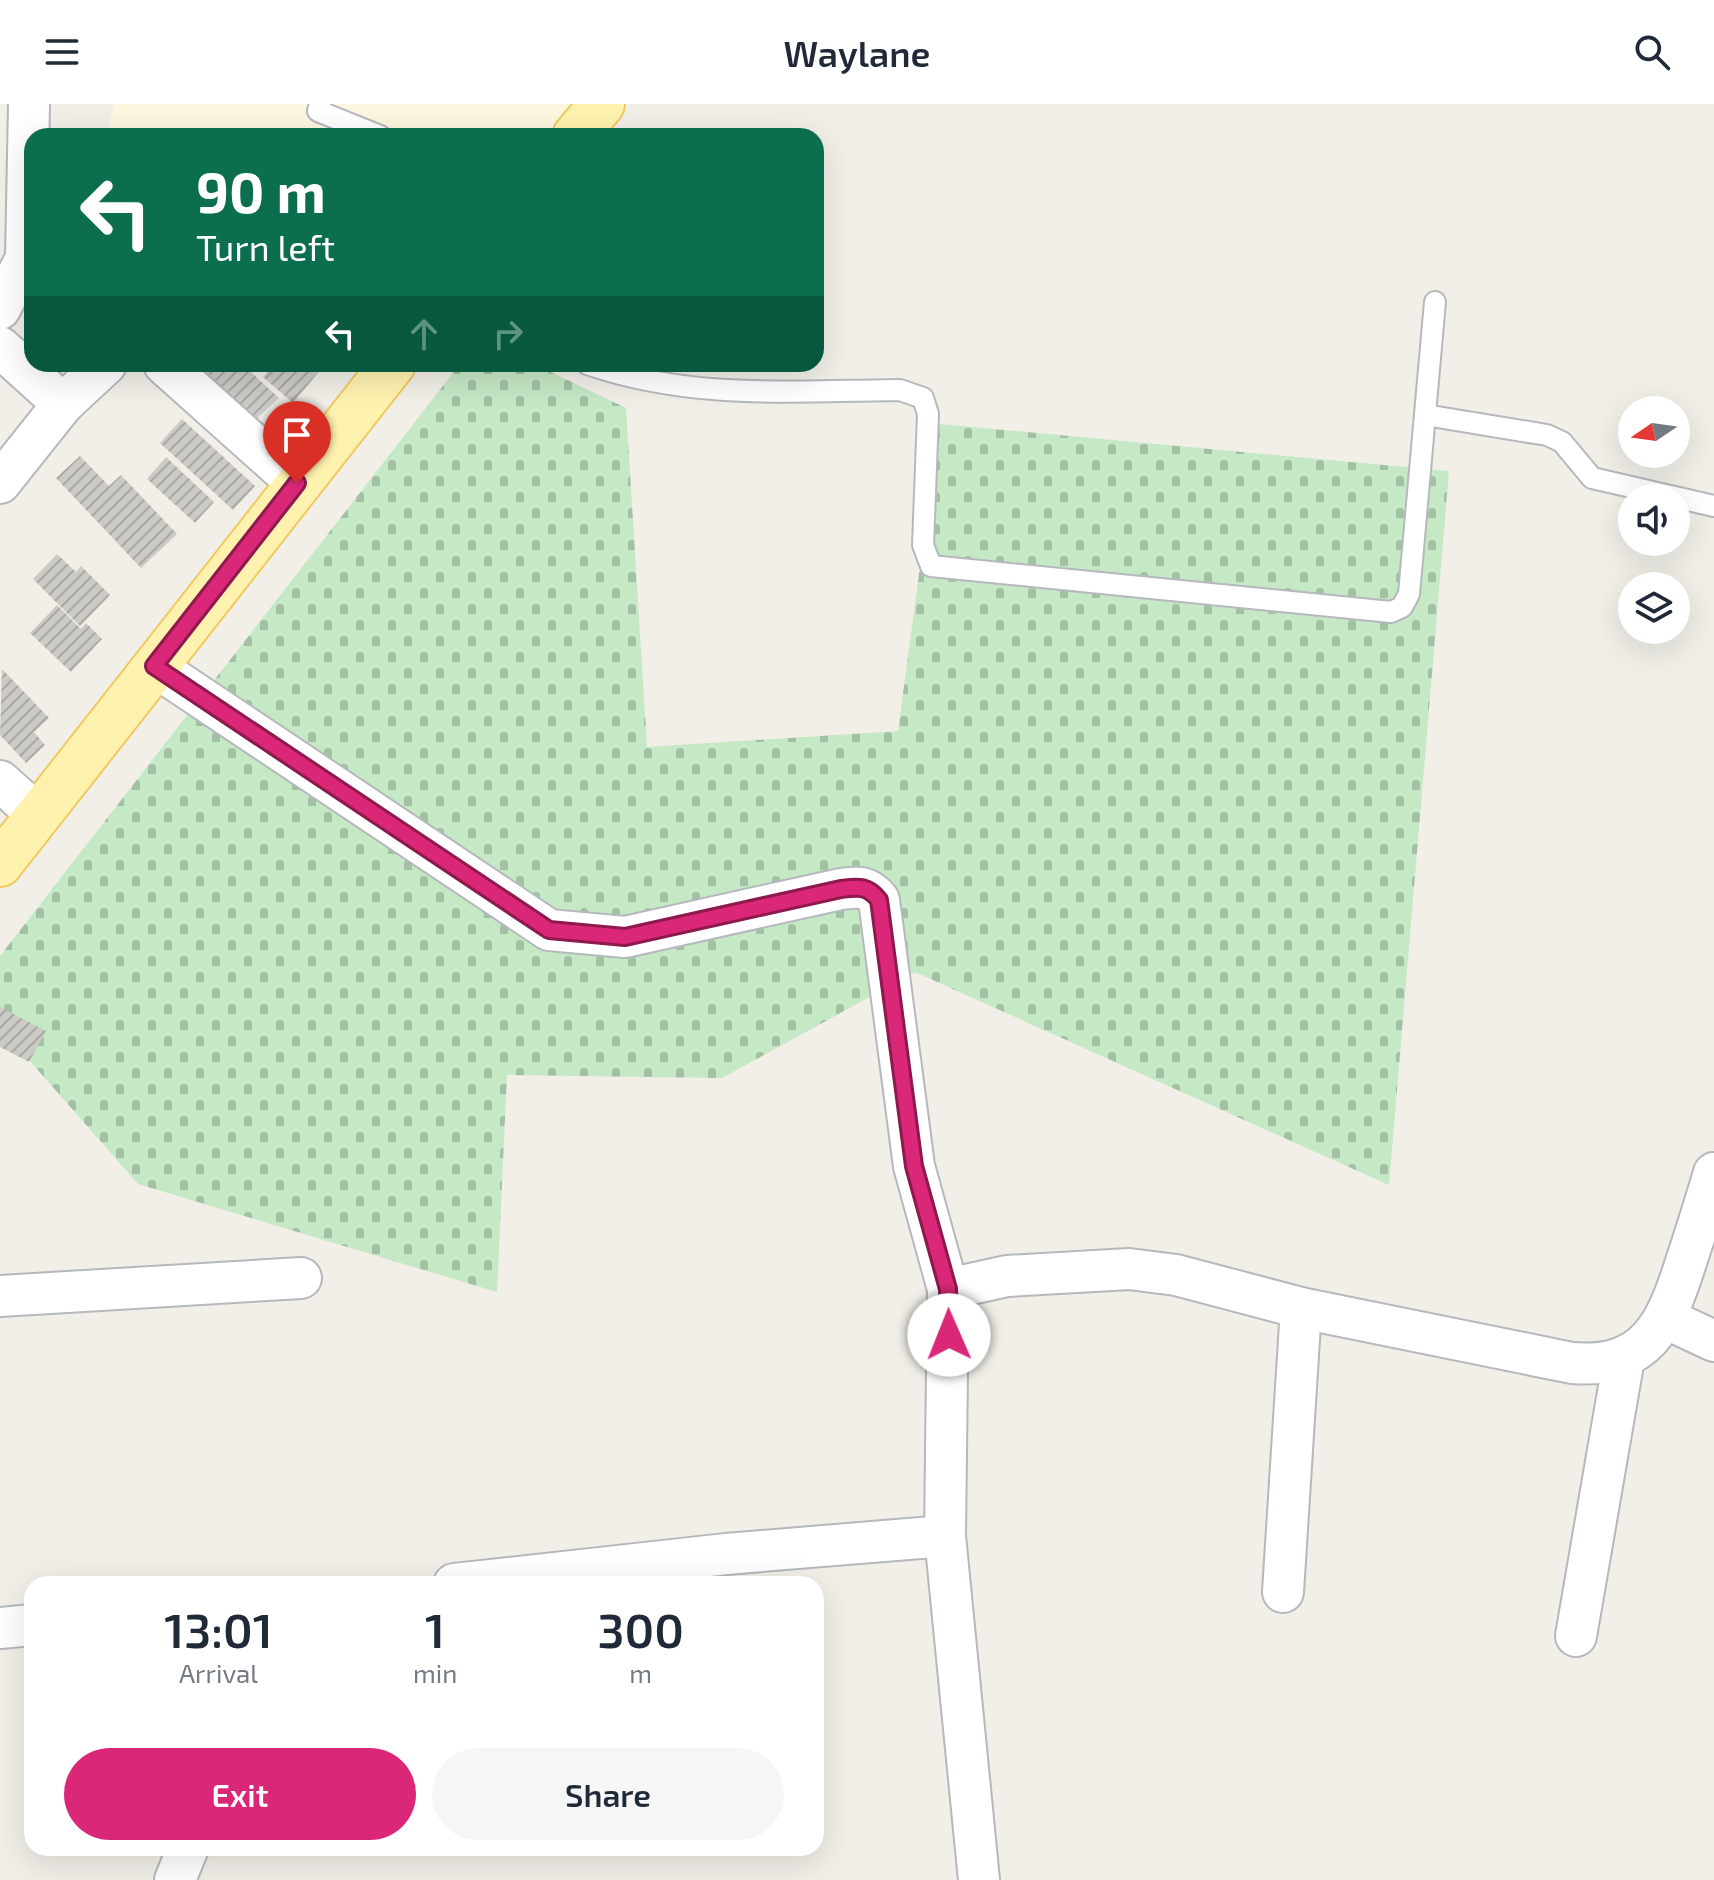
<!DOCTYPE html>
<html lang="en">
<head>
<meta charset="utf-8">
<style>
  :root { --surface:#fff; --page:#f6f6f7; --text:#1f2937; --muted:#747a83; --accent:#db2777 }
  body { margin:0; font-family:"Exo 2",sans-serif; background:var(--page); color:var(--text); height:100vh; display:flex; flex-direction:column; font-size:30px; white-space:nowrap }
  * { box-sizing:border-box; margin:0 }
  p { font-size:26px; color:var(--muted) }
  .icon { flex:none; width:44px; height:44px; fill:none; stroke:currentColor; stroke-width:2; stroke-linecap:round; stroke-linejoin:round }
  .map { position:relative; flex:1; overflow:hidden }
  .sheet { position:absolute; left:24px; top:1472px; width:800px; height:280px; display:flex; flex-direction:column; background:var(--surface); border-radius:24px; box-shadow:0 8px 32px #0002 }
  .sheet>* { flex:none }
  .hud { position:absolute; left:24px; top:24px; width:800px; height:244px; border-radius:24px; box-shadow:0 8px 32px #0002; background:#0b6e4f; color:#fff; overflow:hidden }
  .needle { width:52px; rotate:257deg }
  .fabs { position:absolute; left:1618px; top:292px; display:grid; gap:16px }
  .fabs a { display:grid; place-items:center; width:72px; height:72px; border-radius:50%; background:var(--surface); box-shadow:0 8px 32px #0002; font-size:40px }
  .pin { position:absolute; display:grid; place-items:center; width:68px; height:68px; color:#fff; margin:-82px -34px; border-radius:50% 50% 50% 0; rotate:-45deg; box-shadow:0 0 8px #0007 }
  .pin .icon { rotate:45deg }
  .me { position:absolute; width:88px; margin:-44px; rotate:359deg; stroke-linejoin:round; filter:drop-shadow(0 0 6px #0008) }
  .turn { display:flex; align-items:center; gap:28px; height:168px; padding:0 40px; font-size:36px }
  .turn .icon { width:104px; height:104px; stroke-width:2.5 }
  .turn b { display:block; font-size:56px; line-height:68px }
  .lanes { display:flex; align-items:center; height:76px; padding:0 40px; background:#0003; justify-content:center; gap:40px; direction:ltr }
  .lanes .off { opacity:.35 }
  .eta { display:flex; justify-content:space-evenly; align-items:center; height:136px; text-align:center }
  .eta b { font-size:48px; font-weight:600; line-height:56px }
  .primary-button { display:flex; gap:16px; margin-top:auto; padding:16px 40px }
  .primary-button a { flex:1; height:92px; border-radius:48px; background:var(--accent); color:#fff; font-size:32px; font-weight:600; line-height:92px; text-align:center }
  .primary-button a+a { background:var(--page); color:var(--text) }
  header { display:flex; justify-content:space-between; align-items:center; height:104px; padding:0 40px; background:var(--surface); font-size:36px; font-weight:600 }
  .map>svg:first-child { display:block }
</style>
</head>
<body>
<header><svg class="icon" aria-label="menu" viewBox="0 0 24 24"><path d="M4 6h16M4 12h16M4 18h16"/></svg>Waylane<svg class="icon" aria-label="search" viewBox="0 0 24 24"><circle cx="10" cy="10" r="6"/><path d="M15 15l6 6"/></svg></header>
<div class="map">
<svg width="1714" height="1776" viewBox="0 0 1714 1776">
  <defs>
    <pattern id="cemetery-stones" width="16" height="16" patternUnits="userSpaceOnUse" patternTransform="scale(2)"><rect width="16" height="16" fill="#c5e8c5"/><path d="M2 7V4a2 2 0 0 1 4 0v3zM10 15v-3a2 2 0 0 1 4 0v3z" fill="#a3c0a4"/></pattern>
    <pattern id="building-hatch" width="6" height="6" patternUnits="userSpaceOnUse" patternTransform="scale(2)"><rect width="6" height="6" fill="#cccac5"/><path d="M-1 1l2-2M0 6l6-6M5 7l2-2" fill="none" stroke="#a9a8a4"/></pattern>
  </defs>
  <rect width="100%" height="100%" fill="#f1efe8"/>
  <!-- commercial -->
  <polygon fill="#fef7e0" points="114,0 585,0 558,32 120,32 109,22"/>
  <!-- cemetery -->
  <polygon fill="url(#cemetery-stones)" points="460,260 534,260 626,304 647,643 898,627 939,320 1449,367 1389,1081 915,868 722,974 507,971 497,1188 138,1080 0,923 0,852"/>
  <!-- building -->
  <g fill="url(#building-hatch)">
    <polygon points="170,260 242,260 279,294 243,327"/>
    <polygon points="275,260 317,260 322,264 293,299 263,273"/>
    <polygon points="182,315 255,382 233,406 160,339"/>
    <polygon points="80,352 109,382 121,371 177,430 141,464 56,374"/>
    <polygon points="166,353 214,398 195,419 147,375"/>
    <polygon points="57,450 76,468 81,462 110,491 80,522 33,475"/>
    <polygon points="57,501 81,525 86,519 102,535 71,568 30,529"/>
    <polygon points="2,565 49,614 34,628 45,641 26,659 0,631"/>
    <polygon points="0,903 46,927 29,958 0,943"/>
  </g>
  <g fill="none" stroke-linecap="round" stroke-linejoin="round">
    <!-- lane casing -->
    <g stroke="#b5b8bc" stroke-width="24">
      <g id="lane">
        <polyline points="320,0 318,7 380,32"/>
        <path d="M 587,260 C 691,296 792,287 900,286 L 923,294 L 928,310 L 923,441 L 931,462 L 1391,508 L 1402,503 L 1409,490 L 1435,198"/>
        <polyline points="1425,311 1547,331 1562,338 1592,374 1714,402"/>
      </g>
    </g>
    <!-- street casing -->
    <g stroke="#b5b8bc" stroke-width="44">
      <g id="street">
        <polyline points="0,205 26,154 29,0"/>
        <polyline points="0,243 63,300"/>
        <polyline points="164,260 297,379"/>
        <polyline points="0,379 63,300 106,260"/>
        <path d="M 154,562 L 549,826 L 625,833 L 841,785 C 858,783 867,781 879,796 L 914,1062 L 948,1185"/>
        <polyline points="0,677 39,712"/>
        <polyline points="0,1192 301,1174"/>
        <polyline points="1667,1215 1714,1237"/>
        <polyline points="454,1480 726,1450 945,1432"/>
        <polyline points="1283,1488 1301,1204"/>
        <polyline points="0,1524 32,1521"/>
        <polyline points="1576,1532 1624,1254"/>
        <polyline points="175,1776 188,1744"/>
        <path d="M 979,1776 L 945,1432 L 948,1185 L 1007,1172 L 1129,1165 L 1176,1171 L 1301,1204 L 1572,1259 C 1647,1265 1666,1221 1686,1158 C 1696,1128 1705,1099 1714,1069"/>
      </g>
    </g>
    <!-- primary casing -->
    <g stroke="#f2c960" stroke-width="48">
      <g id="primary">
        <polyline points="575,32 602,0"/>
        <polyline points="0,760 393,260"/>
      </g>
    </g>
    <!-- lane -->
    <use href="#lane" stroke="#fff" stroke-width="20"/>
    <!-- street -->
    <use href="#street" stroke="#fff" stroke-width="40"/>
    <!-- primary -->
    <use href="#primary" stroke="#fff2af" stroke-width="44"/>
  </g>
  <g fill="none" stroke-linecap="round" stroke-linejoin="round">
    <!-- route casing -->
    <g stroke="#8e194d" stroke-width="20">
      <path id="route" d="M 297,379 L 154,562 L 549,826 L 625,833 L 841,785 C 858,783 867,781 879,796 L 914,1062 L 948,1185 L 949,1231"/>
    </g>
    <!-- route -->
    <use href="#route" stroke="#db2777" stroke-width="14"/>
  </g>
</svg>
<div class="fabs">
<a><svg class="needle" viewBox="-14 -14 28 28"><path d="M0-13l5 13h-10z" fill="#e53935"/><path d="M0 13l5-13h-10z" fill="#747a83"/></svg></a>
<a><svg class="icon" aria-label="sound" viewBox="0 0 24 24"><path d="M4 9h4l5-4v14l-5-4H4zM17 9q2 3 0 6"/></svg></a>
<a><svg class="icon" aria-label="layers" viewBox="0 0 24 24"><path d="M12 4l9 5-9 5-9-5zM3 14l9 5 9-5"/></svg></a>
</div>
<div class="pin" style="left:297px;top:379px;background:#d93025"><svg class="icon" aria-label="arrive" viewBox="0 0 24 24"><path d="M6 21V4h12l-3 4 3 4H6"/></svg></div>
<svg class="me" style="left:949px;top:1231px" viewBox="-20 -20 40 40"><circle r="19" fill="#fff"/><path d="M0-13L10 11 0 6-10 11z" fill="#db2777"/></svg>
<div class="hud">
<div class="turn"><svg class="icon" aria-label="left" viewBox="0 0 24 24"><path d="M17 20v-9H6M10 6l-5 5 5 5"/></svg><div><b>90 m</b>Turn left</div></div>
<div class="lanes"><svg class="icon" aria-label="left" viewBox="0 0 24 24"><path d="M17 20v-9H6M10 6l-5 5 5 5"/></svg><svg class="icon off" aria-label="ahead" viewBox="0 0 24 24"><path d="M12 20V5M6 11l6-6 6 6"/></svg><svg class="icon off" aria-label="right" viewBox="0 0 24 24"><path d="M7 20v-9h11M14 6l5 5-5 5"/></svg></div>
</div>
<section class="sheet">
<div class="eta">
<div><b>13:01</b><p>Arrival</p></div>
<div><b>1</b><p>min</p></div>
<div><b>300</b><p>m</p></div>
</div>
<div class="primary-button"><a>Exit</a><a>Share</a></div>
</section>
</div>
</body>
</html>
